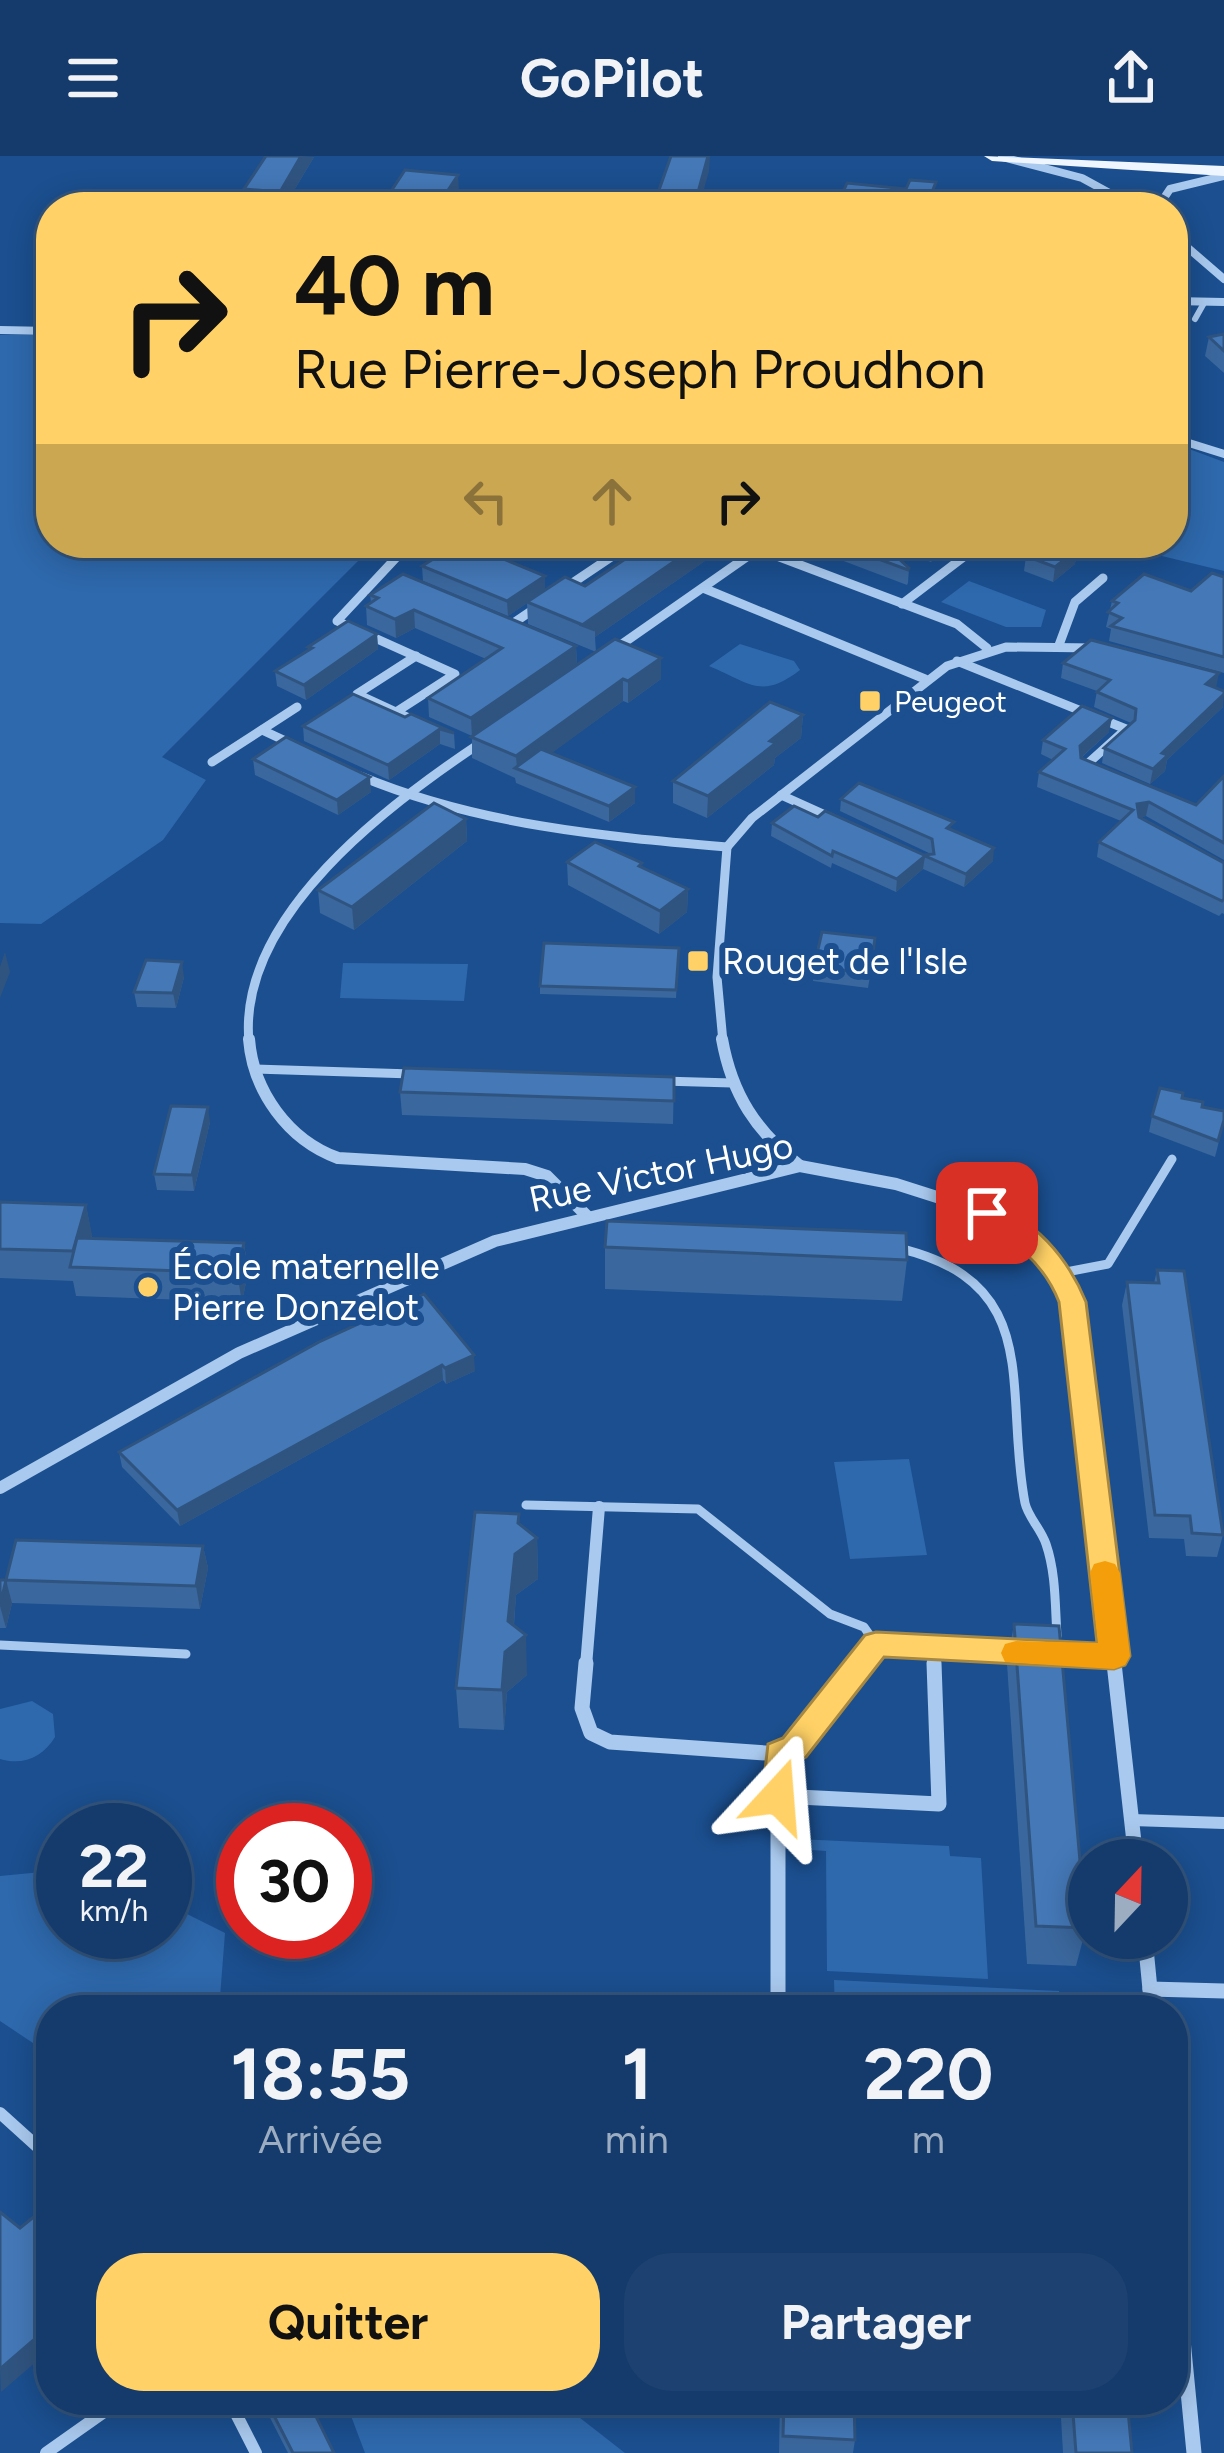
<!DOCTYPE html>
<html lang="fr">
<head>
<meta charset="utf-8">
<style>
  :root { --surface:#143b6b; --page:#1d4271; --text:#f1f3f6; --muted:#9dadc1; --line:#33557e; --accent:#ffd166 }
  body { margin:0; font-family:Figtree,sans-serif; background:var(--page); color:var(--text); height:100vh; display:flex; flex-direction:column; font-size:45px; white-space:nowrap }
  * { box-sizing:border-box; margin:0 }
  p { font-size:39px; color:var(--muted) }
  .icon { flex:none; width:66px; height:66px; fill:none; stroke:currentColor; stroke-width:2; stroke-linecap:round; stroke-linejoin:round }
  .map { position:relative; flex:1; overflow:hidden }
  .details { position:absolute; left:36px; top:1839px; width:1152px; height:420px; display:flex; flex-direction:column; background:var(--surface); border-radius:48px; box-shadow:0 6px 30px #0003,0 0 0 3px var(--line) }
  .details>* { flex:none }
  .guide { position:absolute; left:36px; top:36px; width:1152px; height:366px; border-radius:48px; box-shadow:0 6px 30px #0003,0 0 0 3px var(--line); background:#ffd166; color:#111; overflow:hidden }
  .needle { width:78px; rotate:22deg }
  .buttons { position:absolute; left:1068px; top:1683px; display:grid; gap:24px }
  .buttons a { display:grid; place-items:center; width:120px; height:120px; border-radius:50%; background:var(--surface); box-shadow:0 6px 30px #0003,0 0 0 3px var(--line); font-size:60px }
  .speed { position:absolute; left:36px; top:1647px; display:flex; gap:24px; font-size:60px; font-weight:700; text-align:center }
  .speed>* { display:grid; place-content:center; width:156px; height:156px; border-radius:50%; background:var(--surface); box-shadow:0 6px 30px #0003,0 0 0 3px var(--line); line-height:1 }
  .speed small { font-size:30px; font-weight:400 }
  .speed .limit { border:18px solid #d22; background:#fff; color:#111 }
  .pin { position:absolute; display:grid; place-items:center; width:102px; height:102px; color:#fff; margin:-51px; border-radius:24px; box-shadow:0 6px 18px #0006 }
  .me { position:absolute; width:132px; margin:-66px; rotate:19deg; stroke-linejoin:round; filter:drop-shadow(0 0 9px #0008) }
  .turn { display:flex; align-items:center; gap:42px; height:252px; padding:0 60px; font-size:54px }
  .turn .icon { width:156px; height:156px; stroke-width:2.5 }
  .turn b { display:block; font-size:84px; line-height:102px }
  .lanes { display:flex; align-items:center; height:114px; padding:0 60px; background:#0003; justify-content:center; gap:60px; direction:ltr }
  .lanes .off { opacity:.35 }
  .eta { display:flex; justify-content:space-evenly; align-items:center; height:204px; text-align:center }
  .eta b { font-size:72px; font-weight:700; line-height:84px }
  .cta { display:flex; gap:24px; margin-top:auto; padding:24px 60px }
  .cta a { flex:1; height:138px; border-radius:48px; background:var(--accent); color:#111; font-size:48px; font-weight:700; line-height:138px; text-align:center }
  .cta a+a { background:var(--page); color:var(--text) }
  header { display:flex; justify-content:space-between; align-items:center; height:156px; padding:0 60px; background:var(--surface); font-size:54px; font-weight:700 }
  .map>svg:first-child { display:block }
</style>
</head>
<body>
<header><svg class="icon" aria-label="menu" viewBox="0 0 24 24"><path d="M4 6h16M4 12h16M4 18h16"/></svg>GoPilot<svg class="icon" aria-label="share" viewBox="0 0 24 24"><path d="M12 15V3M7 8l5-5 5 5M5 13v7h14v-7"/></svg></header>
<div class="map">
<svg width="1224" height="2297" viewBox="0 0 1224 2297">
  <rect width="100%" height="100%" fill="#1b4f8f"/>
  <!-- green -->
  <g fill="#2e69ad">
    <polygon points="0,179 51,179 51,387 376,387 162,601 206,624 163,684 41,768 0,767"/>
    <polygon points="1173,287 1224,306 1224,415 1108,387 1173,387"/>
    <polygon points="969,425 1046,454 1041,471 1006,471 941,446"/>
    <path d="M 740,488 L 794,505 L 800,514 C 761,544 750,527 709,510 Z"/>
    <polygon points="343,807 468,808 464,845 340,842"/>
    <polygon points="909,1303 927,1399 850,1403 834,1306"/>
    <path d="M 32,1545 L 53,1558 L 55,1581 C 43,1601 23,1610 0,1603 L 0,1553 Z"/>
    <polygon points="797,1683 949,1690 950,1700 981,1702 988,1823 827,1815 826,1695 797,1693"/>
    <polygon points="63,1714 63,1776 165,1776 165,1747 225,1777 219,1854 51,1854 51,1899 0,1865 0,1720"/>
    <polygon points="834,1824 1059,1835 1061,1854 835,1854"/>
    <polygon points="345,2244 557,2244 625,2297 365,2297"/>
  </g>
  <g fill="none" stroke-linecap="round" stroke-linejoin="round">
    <!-- service-far2 -->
    <g stroke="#a9c9ee" stroke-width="6">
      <polyline points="949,36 1071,51"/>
      <polyline points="1195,163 1204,147"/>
    </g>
    <!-- service-far1 -->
    <g stroke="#a9c9ee" stroke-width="9">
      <polyline points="255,913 412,918"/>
      <polyline points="662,925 732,927"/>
      <path d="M 898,1092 C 1046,1127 1003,1232 1025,1347 C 1028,1361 1041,1373 1046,1388 C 1056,1417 1055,1449 1057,1480"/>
      <polyline points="1061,1117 1108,1108 1172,1003"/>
      <polyline points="526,1349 698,1353 830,1458 864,1471 876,1488"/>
      <polyline points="876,1488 934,1493"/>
      <polyline points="0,1489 186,1498"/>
      <polyline points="859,1510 876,1488"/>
    </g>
    <!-- service -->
    <g stroke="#a9c9ee" stroke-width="12">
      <polyline points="780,1598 794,1592 861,1507"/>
      <polyline points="1132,1664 1224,1667"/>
      <polyline points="0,1957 51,2003"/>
      <polyline points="229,2244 256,2297"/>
      <polyline points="46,2297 121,2244"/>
    </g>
    <!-- minor-far3 -->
    <g stroke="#a9c9ee" stroke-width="8">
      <polyline points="1002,1 1082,22 1135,51"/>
      <polyline points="1158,51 1170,33 1224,20"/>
      <polyline points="1173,79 1224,123"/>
      <polyline points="1173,145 1224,146"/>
      <polyline points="0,174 51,175"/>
      <polyline points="1173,282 1224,298"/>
      <polyline points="405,392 410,387"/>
      <polyline points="625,392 633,387"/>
    </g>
    <!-- minor-far2 -->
    <g stroke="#a9c9ee" stroke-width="9">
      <polyline points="408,389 337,465 455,518 396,556 418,566"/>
      <polyline points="758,393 957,468 987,492"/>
      <polyline points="703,432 925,523"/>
      <polyline points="562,434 629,389"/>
      <polyline points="902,448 978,390"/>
      <polyline points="515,473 509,470 540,449"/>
      <polyline points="1059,489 1075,446 1103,422"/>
      <polyline points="612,495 758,393"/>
      <polyline points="957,505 1126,573 1085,610 1091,612"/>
      <polyline points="396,556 357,538 416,500"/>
      <polyline points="262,574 292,588"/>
      <polyline points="212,606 297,551"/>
      <path d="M 360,620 C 478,669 601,680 727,691"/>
      <polyline points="781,639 832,662"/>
      <polyline points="727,691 752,662 947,510 1006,491 1095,492"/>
      <path d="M 249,886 C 237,760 390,647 482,586"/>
      <polyline points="723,886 717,821 727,691"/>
    </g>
    <!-- minor-far1 -->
    <g stroke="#a9c9ee" stroke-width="12">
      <path d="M 249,883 C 253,935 288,984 338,1002 L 525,1013 L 547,1020 L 587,1060"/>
      <path d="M 722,883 C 732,939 756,975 800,1010"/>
      <polyline points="0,1332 239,1197 495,1085 800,1010 896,1028 987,1057 1031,1084 1061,1117 1073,1146 1114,1510"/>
      <polyline points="1050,1499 1115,1500"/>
      <polyline points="586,1510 599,1351"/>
      <polyline points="935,1510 934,1493 1023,1497"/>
    </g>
    <!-- minor -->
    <g stroke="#a9c9ee" stroke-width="15">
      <polyline points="586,1507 582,1552 591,1577 610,1586 780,1598 778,1640"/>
      <polyline points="1114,1507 1136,1704"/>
      <polyline points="1145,1782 1152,1854"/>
      <polyline points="1150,1833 1224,1835"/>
      <polyline points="778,1854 778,1640 939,1648 934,1507"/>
      <polyline points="1173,2081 1194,2297"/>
    </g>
    <!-- primary -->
    <polygon fill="#f0f6ff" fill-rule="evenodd" points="984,0 1224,10 1224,20 992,5"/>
  </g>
  <!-- wall -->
  <g fill="#3a679d">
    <polygon points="314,1 284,51 246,51 244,33"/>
    <polygon points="1224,178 1224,217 1205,200 1209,181"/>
    <polygon points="459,387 483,387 479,389 504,400 504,403 545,420 545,434 585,430 636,395 636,387 728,387 728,389 595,481 596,496 528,468 527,447 508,460 423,425 422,410"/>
    <polygon points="804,387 881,387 909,412 908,427 907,429 804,390"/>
    <polygon points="904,387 956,387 931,406 903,396"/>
    <polygon points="1077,394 1075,408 1053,426 1024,415 1026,400"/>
    <polygon points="1224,421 1224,517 1109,485 1111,473 1106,471 1112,445 1191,435"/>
    <polygon points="370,439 576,490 577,509 661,502 661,523 628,547 623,545 551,597 635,631 635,647 609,666 516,627 515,622 472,602 472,580 429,561 428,542 486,503 415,472 396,482 367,469 366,450 371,446"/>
    <polygon points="377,478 378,493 306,544 277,530 275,515 308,494 308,491"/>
    <polygon points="1063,507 1216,532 1223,551 1167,604 1165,615 1150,628 1102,607 1104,592 1131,567 1094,551 1097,535 1061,522"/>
    <polygon points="803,559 801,582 775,602 774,609 707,662 673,647 673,625"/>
    <polygon points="405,561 454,577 455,593 440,588 389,624 304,585 303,570"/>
    <polygon points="1109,576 1081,602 1196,649 1224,620 1224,704 1146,660 1141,661 1224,707 1224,758 1222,757 1219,760 1097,701 1099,686 1121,665 1037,631 1039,616 1053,604 1041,598 1043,584"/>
    <polygon points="253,603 371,636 338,659 255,619"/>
    <polygon points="841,643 953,674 993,705 964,731 923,713 896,736 832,707 831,712 771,680 772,667 818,661 924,699 931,698 840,655"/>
    <polygon points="466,663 467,685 354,774 320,757 318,734"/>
    <polygon points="567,706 642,712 688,733 687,756 659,778 568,729"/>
    <polygon points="679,792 676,842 540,838 540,830"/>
    <polygon points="874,797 868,832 813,825 814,811"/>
    <polygon points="184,821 176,852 137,851 134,836"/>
    <polygon points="674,921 673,968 402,959 400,936"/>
    <polygon points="1182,942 1202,951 1224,966 1215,1001 1149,976 1152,960"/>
    <polygon points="210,966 194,1035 157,1034 154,1018"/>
    <polygon points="0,1046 86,1049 92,1082 244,1087 248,1116 242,1146 76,1140 73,1125 0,1122"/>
    <polygon points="605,1091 907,1104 902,1145 605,1133"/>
    <polygon points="1157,1114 1223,1379 1217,1401 1186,1400 1184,1383 1149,1382 1122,1149 1127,1126 1154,1127"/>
    <polygon points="319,1186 475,1215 446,1228 443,1224 180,1370 122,1311 119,1296"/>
    <polygon points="519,1358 519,1368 537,1382 538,1423 516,1439 514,1469 527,1519 507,1536 504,1574 459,1572 456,1532"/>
    <polygon points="203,1390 208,1412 200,1453 12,1447 6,1472 0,1472 0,1424"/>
    <polygon points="1014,1468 1086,1772 1076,1810 1027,1808 1007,1508"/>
    <polygon points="261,2244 308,2244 334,2297 288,2297"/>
    <polygon points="780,2244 854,2244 855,2284 853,2297 779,2297"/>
    <polygon points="1060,2244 1127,2244 1132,2297 1063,2297"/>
  </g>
  <!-- shaded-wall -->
  <g fill="#305480">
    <polygon points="301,0 314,1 284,51 281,51 280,36"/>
    <polygon points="708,0 710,0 709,15 699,51 694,51"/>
    <polygon points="458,19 459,36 449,51 437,51"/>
    <polygon points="936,26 932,51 926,51"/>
    <polygon points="701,387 728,387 728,389 595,481 595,474 582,469"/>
    <polygon points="938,387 956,387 931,406 932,392"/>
    <polygon points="1077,394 1075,408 1053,426 1055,411"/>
    <polygon points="545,420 545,435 508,460 507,445"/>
    <polygon points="414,454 415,472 396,482 395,463"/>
    <polygon points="377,478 378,493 306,544 304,529"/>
    <polygon points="576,490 577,509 472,581 471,562"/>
    <polygon points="661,502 661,523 628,547 628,525"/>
    <polygon points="1219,517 1216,532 1206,528"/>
    <polygon points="623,523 623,545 526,616 517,612 516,600"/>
    <polygon points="1224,538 1223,551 1167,604 1165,615 1150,628 1153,613 1162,597"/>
    <polygon points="803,559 801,582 775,602 774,609 707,662 708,640 770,585"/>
    <polygon points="1112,562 1109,576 1078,604 1080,590"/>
    <polygon points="440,573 440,588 389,624 388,609"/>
    <polygon points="370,621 371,636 338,659 337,644"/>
    <polygon points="635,631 635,647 609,666 609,650"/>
    <polygon points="1149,646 1146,660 1135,663 1137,648"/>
    <polygon points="466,663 467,685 354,774 352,751"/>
    <polygon points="994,692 993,705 964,731 966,718"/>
    <polygon points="925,700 923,713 896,736 897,723"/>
    <polygon points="688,733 687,756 659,778 660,755"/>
    <polygon points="5,796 10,816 0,842 0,811"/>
    <polygon points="182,806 184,821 176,852 173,837"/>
    <polygon points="208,951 210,966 194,1035 192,1019"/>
    <polygon points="86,1049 92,1079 84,1111 73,1095"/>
    <polygon points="244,1087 248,1116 242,1146 237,1117"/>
    <polygon points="474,1199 475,1215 446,1228 445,1212"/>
    <polygon points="442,1209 443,1224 180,1370 177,1354"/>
    <polygon points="519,1358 520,1394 537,1382 538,1423 516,1439 512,1491 526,1479 527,1519 507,1536 504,1574 502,1534"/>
    <polygon points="203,1390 208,1412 200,1453 196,1430"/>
    <polygon points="6,1424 12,1447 6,1472 0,1450"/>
    <polygon points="51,2169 51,2193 1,2236 0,2213"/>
  </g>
  <!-- building -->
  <g fill="#4478b7" stroke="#305480" stroke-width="3">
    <polygon points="266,0 301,0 280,36 244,33"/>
    <polygon points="671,0 708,0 694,51 653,51"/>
    <polygon points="405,14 458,19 437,51 384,51 384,46"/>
    <polygon points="910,24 936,26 926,51 837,50 847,27 906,33"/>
    <polygon points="1224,178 1224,195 1209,181"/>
    <polygon points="459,387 473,387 504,400 501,402 545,420 507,445 422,410"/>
    <polygon points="649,387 701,387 582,469 595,474 527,446 565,421 585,430"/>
    <polygon points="835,387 881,387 909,412 908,414"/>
    <polygon points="919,387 938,387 932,392"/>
    <polygon points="1043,387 1059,387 1077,394 1055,411 1026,400"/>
    <polygon points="1212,417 1224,421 1224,501 1111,470 1122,462 1108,456 1118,447 1112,445 1144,418 1191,435"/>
    <polygon points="403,418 576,490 471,562 428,542 502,492 414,454 395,463 366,450 378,442 370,439"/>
    <polygon points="348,465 377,478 304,529 275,515 312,492 308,491"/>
    <polygon points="615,483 661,502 628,525 623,523 516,600 471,581"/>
    <polygon points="1091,484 1219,517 1206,528 1224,535 1224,538 1162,597 1168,599 1153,613 1104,592 1135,564 1136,553 1097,536 1110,524 1063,507"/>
    <polygon points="353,538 405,561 411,558 454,577 440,573 388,609 303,570"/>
    <polygon points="770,546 803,559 770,585 776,587 708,640 673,625"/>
    <polygon points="1082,550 1112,562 1080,590 1081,602 1196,649 1224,620 1224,687 1149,646 1137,648 1139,661 1224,707 1224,743 1222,745 1099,686 1133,654 1039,616 1065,593 1043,584"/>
    <polygon points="286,581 370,621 337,644 253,603"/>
    <polygon points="541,593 635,631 609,650 515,612"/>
    <polygon points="859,627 954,666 947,672 994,692 966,718 925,700 897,723 833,695 832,700 772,667 794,650 818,661 825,655 924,699 934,698 932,683 841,643"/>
    <polygon points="434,647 466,663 352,751 318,734"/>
    <polygon points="595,686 642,707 639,710 688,733 660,755 567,706"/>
    <polygon points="822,776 875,782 870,817 814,811"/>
    <polygon points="544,787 679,792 676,834 540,830"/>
    <polygon points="146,804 182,806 173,837 134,836"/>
    <polygon points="404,912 674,921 674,945 400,936"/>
    <polygon points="1160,932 1183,937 1182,942 1203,946 1202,951 1224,955 1224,964 1218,985 1152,960"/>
    <polygon points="171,950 208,951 192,1019 154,1018"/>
    <polygon points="0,1046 86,1049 73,1095 0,1093"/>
    <polygon points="607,1065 906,1077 907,1104 605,1091"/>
    <polygon points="77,1082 244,1087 237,1117 70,1111"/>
    <polygon points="1157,1114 1184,1115 1223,1379 1192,1377 1190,1360 1155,1359 1127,1126 1159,1127"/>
    <polygon points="424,1138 474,1199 445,1212 442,1209 177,1354 119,1296 319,1186"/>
    <polygon points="475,1356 519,1358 518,1367 537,1382 515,1398 508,1465 526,1479 505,1496 502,1534 456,1532"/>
    <polygon points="16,1384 203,1390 196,1430 6,1424"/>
    <polygon points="0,1424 6,1424 0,1449"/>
    <polygon points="1014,1468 1059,1470 1086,1772 1036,1770"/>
    <polygon points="0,2056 20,2072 36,2059 51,2077 51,2169 0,2213"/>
    <polygon points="266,2244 308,2244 334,2297 293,2297"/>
    <polygon points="784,2244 854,2244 855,2284 783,2280"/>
    <polygon points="1072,2244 1127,2244 1132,2297 1076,2297"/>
  </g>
  <!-- route -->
  <path fill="#ffd166" stroke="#a68842" stroke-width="3" d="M 987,1048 C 1034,1061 1068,1102 1086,1146 L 1130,1500 L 1125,1509 L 1114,1513 L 884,1501 L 806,1601 L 796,1605 L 790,1650 L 778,1654 L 767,1650 L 762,1640 L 768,1588 L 783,1582 L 865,1479 L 876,1476 L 1097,1487 L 1059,1146 C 1043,1105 1014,1086 977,1063 L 974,1057 Z"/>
  <!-- slow -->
  <polygon fill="#f59e0b" points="1105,1405 1115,1408 1120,1417 1130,1500 1125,1509 1114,1513 1005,1506 1001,1497 1005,1488 1016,1485 1098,1487 1090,1417 1094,1408"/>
  <!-- markers -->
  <g fill="#ffd166" stroke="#1b4f8f" stroke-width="4.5">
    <rect x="858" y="533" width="24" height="24" rx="6"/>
    <rect x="686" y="793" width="24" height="24" rx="6"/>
    <circle cx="148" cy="1131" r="12"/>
  </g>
  <g text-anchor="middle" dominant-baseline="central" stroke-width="12" stroke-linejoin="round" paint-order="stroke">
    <!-- far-poi labels -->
    <g font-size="30" fill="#fff" stroke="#1b4f8f" text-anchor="start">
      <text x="894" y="545">Peugeot</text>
    </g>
    <!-- poi labels -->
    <g font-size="36" fill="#fff" stroke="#1b4f8f" text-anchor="start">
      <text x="722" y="805">Rouget de l'Isle</text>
      <text x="172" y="1110">École maternelle<tspan x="172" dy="41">Pierre Donzelot</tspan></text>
    </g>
    <!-- street labels -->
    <g font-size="36" fill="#fff" stroke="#1b4f8f">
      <text transform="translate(661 1016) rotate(-12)">Rue Victor Hugo</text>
    </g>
  </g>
</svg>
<div class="buttons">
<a><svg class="needle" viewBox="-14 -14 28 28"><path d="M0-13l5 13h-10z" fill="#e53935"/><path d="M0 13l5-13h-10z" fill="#9dadc1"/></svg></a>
</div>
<div class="speed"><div>22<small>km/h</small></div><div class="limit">30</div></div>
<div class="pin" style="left:987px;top:1057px;background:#d93025"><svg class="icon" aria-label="arrive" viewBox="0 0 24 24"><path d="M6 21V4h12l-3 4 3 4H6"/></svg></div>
<svg class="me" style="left:778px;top:1640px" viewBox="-20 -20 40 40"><path d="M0-17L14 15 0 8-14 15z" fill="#ffd166" stroke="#fff" stroke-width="4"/></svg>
<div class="guide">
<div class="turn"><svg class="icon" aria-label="right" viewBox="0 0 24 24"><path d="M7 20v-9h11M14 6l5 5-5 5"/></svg><div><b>40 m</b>Rue Pierre-Joseph Proudhon</div></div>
<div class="lanes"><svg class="icon off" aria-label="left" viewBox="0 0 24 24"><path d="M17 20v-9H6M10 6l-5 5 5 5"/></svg><svg class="icon off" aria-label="ahead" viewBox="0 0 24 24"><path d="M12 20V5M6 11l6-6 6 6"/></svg><svg class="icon" aria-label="right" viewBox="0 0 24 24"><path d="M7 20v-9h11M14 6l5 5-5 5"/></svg></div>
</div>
<section class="details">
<div class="eta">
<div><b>18:55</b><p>Arrivée</p></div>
<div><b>1</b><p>min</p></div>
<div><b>220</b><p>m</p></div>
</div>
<div class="cta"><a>Quitter</a><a>Partager</a></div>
</section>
</div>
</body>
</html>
